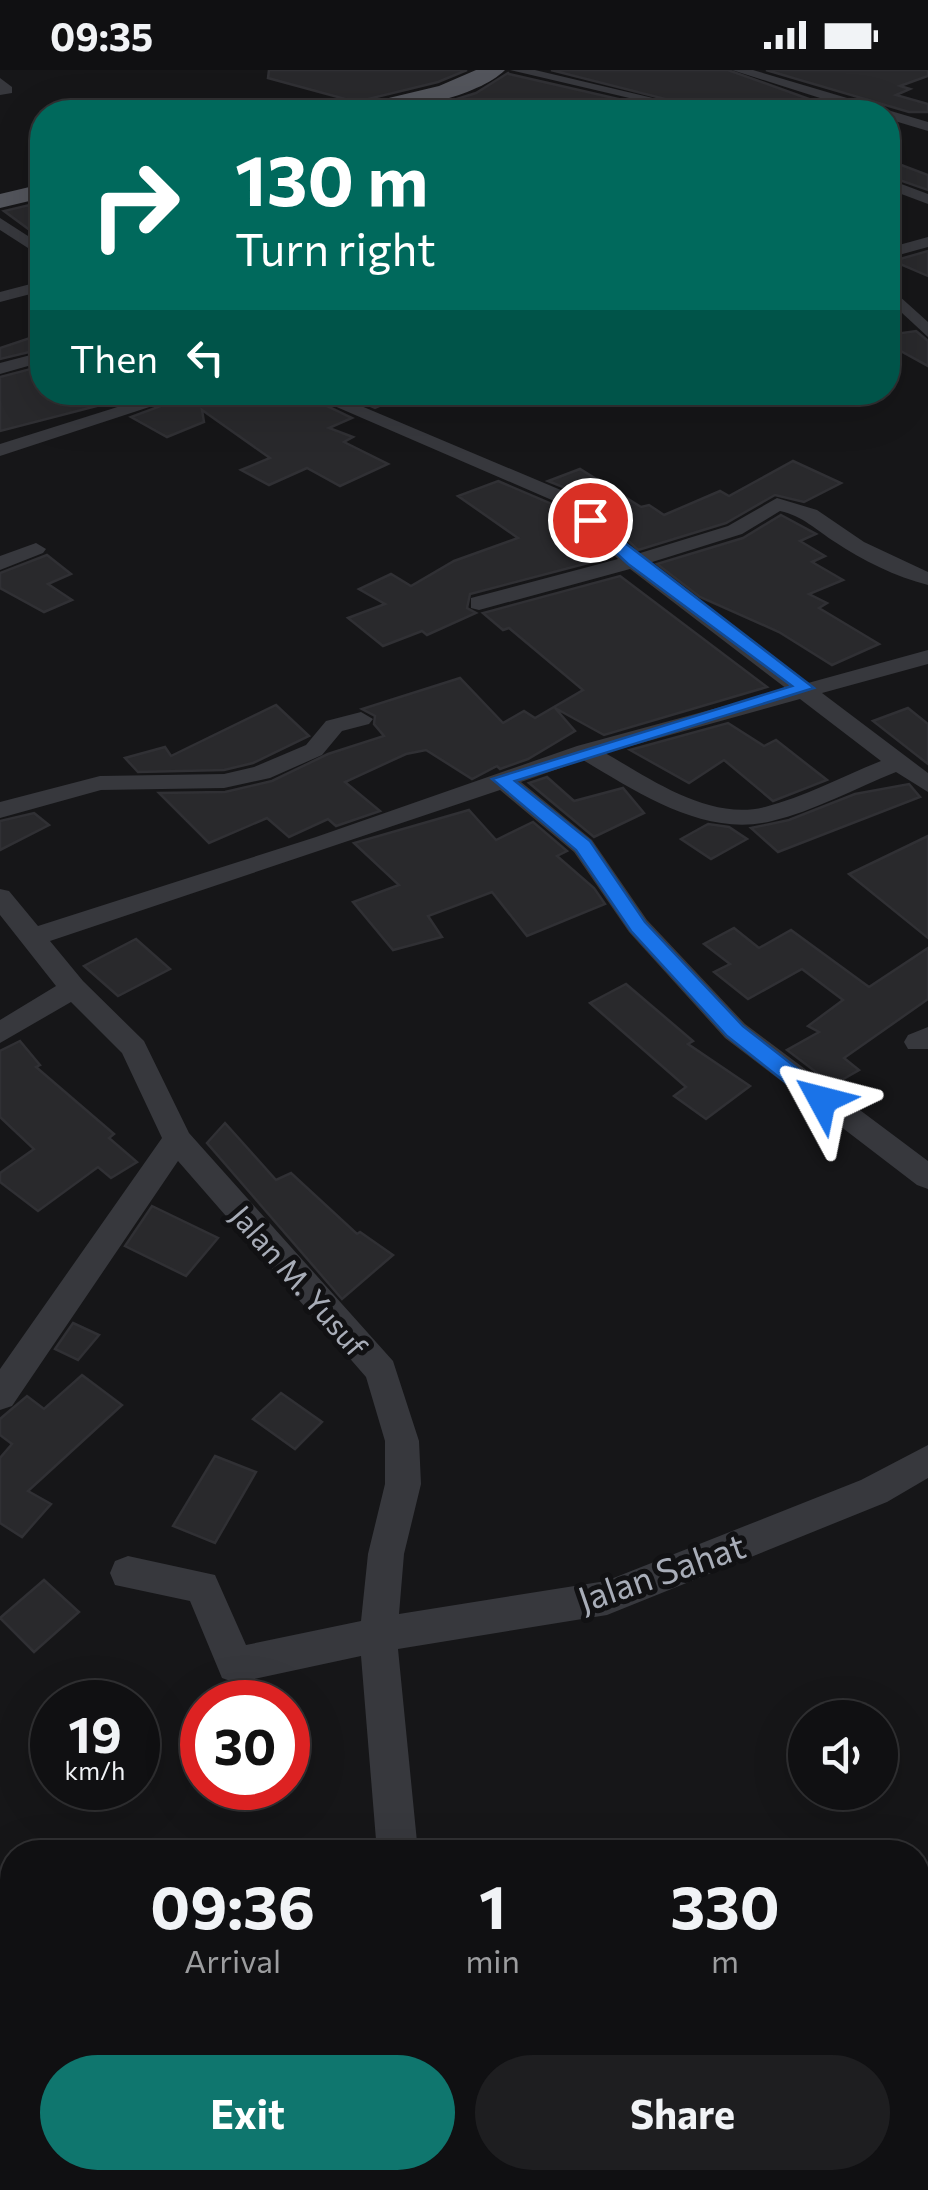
<!DOCTYPE html>
<html lang="en">
<head>
<meta charset="utf-8">
<style>
  :root { --surface:#101012; --page:#1e1e20; --text:#f1f3f6; --muted:#9c9d9f; --line:#303032; --accent:#0f766e }
  body { margin:0; font-family:Commissioner,sans-serif; background:var(--page); color:var(--text); height:100vh; display:flex; flex-direction:column; font-size:38px; white-space:nowrap }
  * { box-sizing:border-box; margin:0 }
  p { font-size:32px; color:var(--muted) }
  .icon { flex:none; width:55px; height:55px; fill:none; stroke:currentColor; stroke-width:2; stroke-linecap:round; stroke-linejoin:round }
  .map { position:relative; flex:1; overflow:hidden }
  .drawer { position:absolute; left:0px; top:1770px; width:930px; height:350px; display:flex; flex-direction:column; background:var(--surface); border-radius:40px 40px 0 0; box-shadow:0 10px 40px #0002,0 0 0 2px var(--line) }
  .drawer>* { flex:none }
  .guide { position:absolute; left:30px; top:30px; width:870px; height:305px; border-radius:40px; box-shadow:0 10px 40px #0002,0 0 0 2px var(--line); background:#00695c; color:#fff; overflow:hidden }
  .fabs { position:absolute; left:788px; top:1630px; display:grid; gap:20px }
  .fabs a { display:grid; place-items:center; width:110px; height:110px; border-radius:50%; background:var(--surface); box-shadow:0 10px 40px #0002,0 0 0 2px var(--line); font-size:50px }
  .speed { position:absolute; left:30px; top:1610px; display:flex; gap:20px; font-size:50px; font-weight:700; text-align:center }
  .speed>* { display:grid; place-content:center; width:130px; height:130px; border-radius:50%; background:var(--surface); box-shadow:0 10px 40px #0002,0 0 0 2px var(--line); line-height:1 }
  .speed small { font-size:25px; font-weight:400 }
  .speed .limit { border:15px solid #d22; background:#fff; color:#111 }
  .pin { position:absolute; display:grid; place-items:center; width:85px; height:85px; color:#fff; margin:-42px; border:5px solid #fff; border-radius:50%; box-shadow:0 2px 10px #0007 }
  .me { position:absolute; width:110px; margin:-55px; rotate:308deg; stroke-linejoin:round; filter:drop-shadow(0 0 8px #0008) }
  .turn { display:flex; align-items:center; gap:35px; height:210px; padding:0 40px; font-size:45px }
  .turn .icon { width:130px; height:130px; stroke-width:2.5 }
  .turn b { display:block; font-size:70px; line-height:85px }
  .then { display:flex; align-items:center; height:95px; padding:0 40px; background:#0003; gap:20px; font-size:38px }
  .eta { display:flex; justify-content:space-evenly; align-items:center; height:170px; text-align:center }
  .eta b { font-size:60px; font-weight:700; line-height:70px }
  .primary-button { display:flex; gap:20px; margin-top:auto; padding:20px 40px }
  .primary-button a { flex:1; height:115px; border-radius:60px; background:var(--accent); color:#fff; font-size:40px; font-weight:700; line-height:115px; text-align:center }
  .primary-button a+a { background:var(--page); color:var(--text) }
  .status { display:flex; justify-content:space-between; align-items:center; height:70px; padding:0 50px; background:var(--surface); direction:ltr }
  .status svg { height:28px; fill:currentColor }
  .map>svg:first-child { display:block }
</style>
</head>
<body>
<div class="status"><b>09:35</b><svg viewBox="0 0 49 12"><path d="M0 12V9h3v3zM5 12V6h3v6zM10 12V3h3v9zM15 12V0h3v12zM26 1h20v11H26zM47 4h2v5h-2z"/></svg></div>
<div class="map">
<svg width="928" height="2120" viewBox="0 0 928 2120">
  <rect width="100%" height="100%" fill="#161618"/>
  <!-- building -->
  <g fill="#29292c" stroke="#303034" stroke-width="2.5">
    <polygon points="269,0 467,0 438,12 356,32 268,8"/>
    <polygon points="551,0 728,0 809,29 784,42 716,42"/>
    <polygon points="766,0 928,0 928,6 900,16 910,19 896,25 928,34 928,42 909,42"/>
    <polygon points="508,3 509,4 675,42 474,42 444,33 476,23"/>
    <polygon points="888,90 928,105 928,120 888,106"/>
    <polygon points="42,132 42,169 4,141"/>
    <polygon points="928,181 928,206 893,191"/>
    <polygon points="916,261 928,271 928,296 888,274 888,265"/>
    <polygon points="42,264 42,279 0,289 0,278"/>
    <polygon points="42,296 42,322 151,322 0,361 0,307"/>
    <polygon points="198,322 201,331 226,323 234,329 247,322 298,322 352,348 329,358 353,367 344,372 388,394 340,416 307,398 269,415 241,400 270,388 202,340 204,352 167,367 131,347"/>
    <polygon points="339,322 411,322 375,338"/>
    <polygon points="793,391 841,413 804,432 775,425 726,453 638,480 578,423 548,411 580,399 641,437 649,435 664,445 720,421 729,426"/>
    <polygon points="498,411 559,437 611,487 470,524 467,538 476,543 427,565 422,561 383,576 348,548 385,534 359,519 391,504 411,516 454,491 518,468 458,426"/>
    <polygon points="781,445 816,464 800,471 825,486 812,492 843,510 809,524 827,533 819,538 879,574 832,595 779,562 700,527 657,494 743,468"/>
    <polygon points="47,485 71,504 48,514 72,530 44,542 0,518 0,503"/>
    <polygon points="620,506 767,617 604,665 555,638 575,661 528,689 500,699 497,696 472,709 426,680 406,684 345,712 380,741 336,756 328,749 289,767 267,748 209,773 159,723 225,722 272,711 328,684 384,666 374,654 375,646 362,639 460,608 503,653 524,641 535,648 583,620 509,558 503,560 483,543"/>
    <polygon points="276,635 309,666 253,693 224,700 138,702 125,688 165,677 171,686"/>
    <polygon points="908,638 928,654 928,694 873,651"/>
    <polygon points="728,653 764,676 776,670 827,710 773,731 724,690 689,713 630,680"/>
    <polygon points="547,707 574,731 623,718 644,743 594,767 529,713"/>
    <polygon points="909,714 920,727 778,782 751,758 789,750 855,724"/>
    <polygon points="469,740 496,770 533,752 567,781 557,786 594,818 605,834 527,866 492,822 428,846 442,867 393,880 353,832 399,815 354,773"/>
    <polygon points="34,743 49,755 0,780 0,751"/>
    <polygon points="708,754 729,757 747,769 711,789 681,769"/>
    <polygon points="928,766 928,868 849,804"/>
    <polygon points="734,858 759,878 791,860 869,917 928,878 928,929 844,988 859,1000 833,1015 787,980 819,962 808,956 843,930 802,899 748,929 714,902 730,894 704,874"/>
    <polygon points="136,869 170,899 118,926 84,896"/>
    <polygon points="626,914 693,971 688,974 750,1016 706,1049 674,1026 686,1017 590,933"/>
    <polygon points="20,971 40,995 36,997 114,1064 109,1068 137,1092 111,1108 98,1097 38,1141 0,1112 0,1103 34,1079 0,1047 0,981"/>
    <polygon points="225,1053 276,1110 291,1103 357,1164 360,1162 393,1185 342,1229 207,1073"/>
    <polygon points="152,1136 218,1168 186,1206 125,1176"/>
    <polygon points="73,1253 99,1265 78,1290 55,1279"/>
    <polygon points="82,1305 122,1335 28,1421 51,1434 22,1467 0,1453 0,1388 12,1374 0,1365 0,1349 27,1326 44,1339"/>
    <polygon points="281,1323 322,1352 295,1379 253,1349"/>
    <polygon points="215,1386 256,1402 215,1473 173,1456"/>
    <polygon points="44,1510 79,1542 34,1582 0,1548"/>
  </g>
  <g fill="none" stroke-linecap="round" stroke-linejoin="round">
    <!-- street -->
    <g fill="#37383d" fill-rule="evenodd">
      <polygon points="510,0 535,0 712,42 689,42"/>
      <path d="M 732,0 L 753,0 L 928,52 L 928,61 L 888,49 L 888,42 C 869,42 855,36 838,34 C 823,32 805,42 788,42 L 820,28 Z"/>
      <polygon points="0,8 12,17 12,23 0,25"/>
      <polygon points="888,109 928,124 928,134 888,119"/>
      <polygon points="0,148 42,175 42,187 0,160"/>
      <polygon points="928,167 928,177 888,188 888,178"/>
      <polygon points="42,211 42,221 0,232 0,222"/>
      <polygon points="888,216 928,252 928,267 888,230"/>
      <polygon points="42,282 42,292 0,304 0,293"/>
      <polygon points="165,322 195,322 0,386 0,374"/>
      <path d="M 302,322 L 328,322 L 575,426 L 637,484 L 728,456 L 777,428 L 817,440 L 864,472 L 928,502 L 928,515 C 896,507 862,490 835,472 C 816,460 803,446 780,441 L 742,464 L 649,493 L 808,613 L 928,580 L 928,594 L 822,623 L 928,703 L 928,722 L 896,702 C 856,718 814,741 772,751 C 705,768 637,722 583,690 L 521,712 L 592,770 L 647,850 L 745,954 L 928,1091 L 928,1119 L 917,1115 L 725,968 L 629,862 L 574,782 L 500,720 L 50,871 L 83,911 L 144,971 L 189,1063 L 393,1291 L 419,1371 L 421,1414 L 404,1484 L 399,1544 L 606,1511 L 861,1410 L 928,1375 L 928,1408 L 887,1432 L 607,1545 L 398,1579 L 418,1782 L 377,1782 L 361,1586 L 236,1613 L 222,1608 L 190,1531 L 115,1515 L 110,1503 L 115,1491 L 128,1486 L 215,1505 L 246,1575 L 361,1551 L 368,1484 L 385,1414 L 385,1371 L 366,1307 L 178,1091 L 12,1336 L 0,1340 L 0,1299 L 162,1068 L 122,983 L 71,932 L 0,973 L 0,950 L 56,916 L 0,845 L 0,819 L 9,821 L 38,856 L 316,767 L 577,676 L 787,619 L 630,499 L 479,540 L 471,538 L 471,528 L 618,489 L 561,434 ZM 800,629 L 881,691 C 843,706 804,727 765,737 C 709,751 651,709 605,683 Z"/>
      <polygon points="36,473 46,479 43,483 0,500 0,486"/>
      <polygon points="361,642 373,649 369,654 342,661 322,685 270,708 224,718 101,720 0,748 0,732 100,706 224,704 254,697 306,675 326,651"/>
      <polygon points="928,957 928,979 908,979 904,972 908,965"/>
      <polygon points="328,2108 379,2108 374,2120 323,2120"/>
      <polygon points="397,2108 443,2108 446,2120 400,2120"/>
    </g>
    <!-- primary -->
    <g fill="#53555c" fill-rule="evenodd">
      <path d="M 476,0 L 505,0 C 476,29 388,45 348,42 L 351,37 L 439,16 Z"/>
      <polygon points="42,114 42,128 0,138 0,124"/>
    </g>
  </g>
  <!-- route -->
  <polygon fill="#1a73e8" stroke="#114b97" stroke-width="2.5" points="590,446 814,618 515,711 590,771 645,852 743,956 830,1024 830,1035 814,1035 727,966 631,861 576,780 492,709 792,616 628,494 585,454 582,450"/>
  <g text-anchor="middle" dominant-baseline="central" stroke-width="10" stroke-linejoin="round" paint-order="stroke">
    <!-- street labels -->
    <g font-size="30" fill="#a8adb8" stroke="#111113">
      <text transform="translate(300 1210) rotate(49)">Jalan M. Yusuf</text>
    </g>
    <!-- near-street labels -->
    <g font-size="35" fill="#a8adb8" stroke="#111113">
      <text transform="translate(661 1501) rotate(-19)">Jalan Sahat</text>
    </g>
  </g>
</svg>
<div class="fabs">
<a><svg class="icon" aria-label="sound" viewBox="0 0 24 24"><path d="M4 9h4l5-4v14l-5-4H4zM17 9q2 3 0 6"/></svg></a>
</div>
<div class="speed"><div>19<small>km/h</small></div><div class="limit">30</div></div>
<div class="pin" style="left:590px;top:450px;background:#d93025"><svg class="icon" aria-label="arrive" viewBox="0 0 24 24"><path d="M6 21V4h12l-3 4 3 4H6"/></svg></div>
<svg class="me" style="left:822px;top:1030px" viewBox="-20 -20 40 40"><path d="M0-17L14 15 0 8-14 15z" fill="#1a73e8" stroke="#fff" stroke-width="4"/></svg>
<div class="guide">
<div class="turn"><svg class="icon" aria-label="right" viewBox="0 0 24 24"><path d="M7 20v-9h11M14 6l5 5-5 5"/></svg><div><b>130 m</b>Turn right</div></div>
<div class="then">Then<svg class="icon" aria-label="left" viewBox="0 0 24 24"><path d="M17 20v-9H6M10 6l-5 5 5 5"/></svg></div>
</div>
<section class="drawer">
<div class="eta">
<div><b>09:36</b><p>Arrival</p></div>
<div><b>1</b><p>min</p></div>
<div><b>330</b><p>m</p></div>
</div>
<div class="primary-button"><a>Exit</a><a>Share</a></div>
</section>
</div>
</body>
</html>
